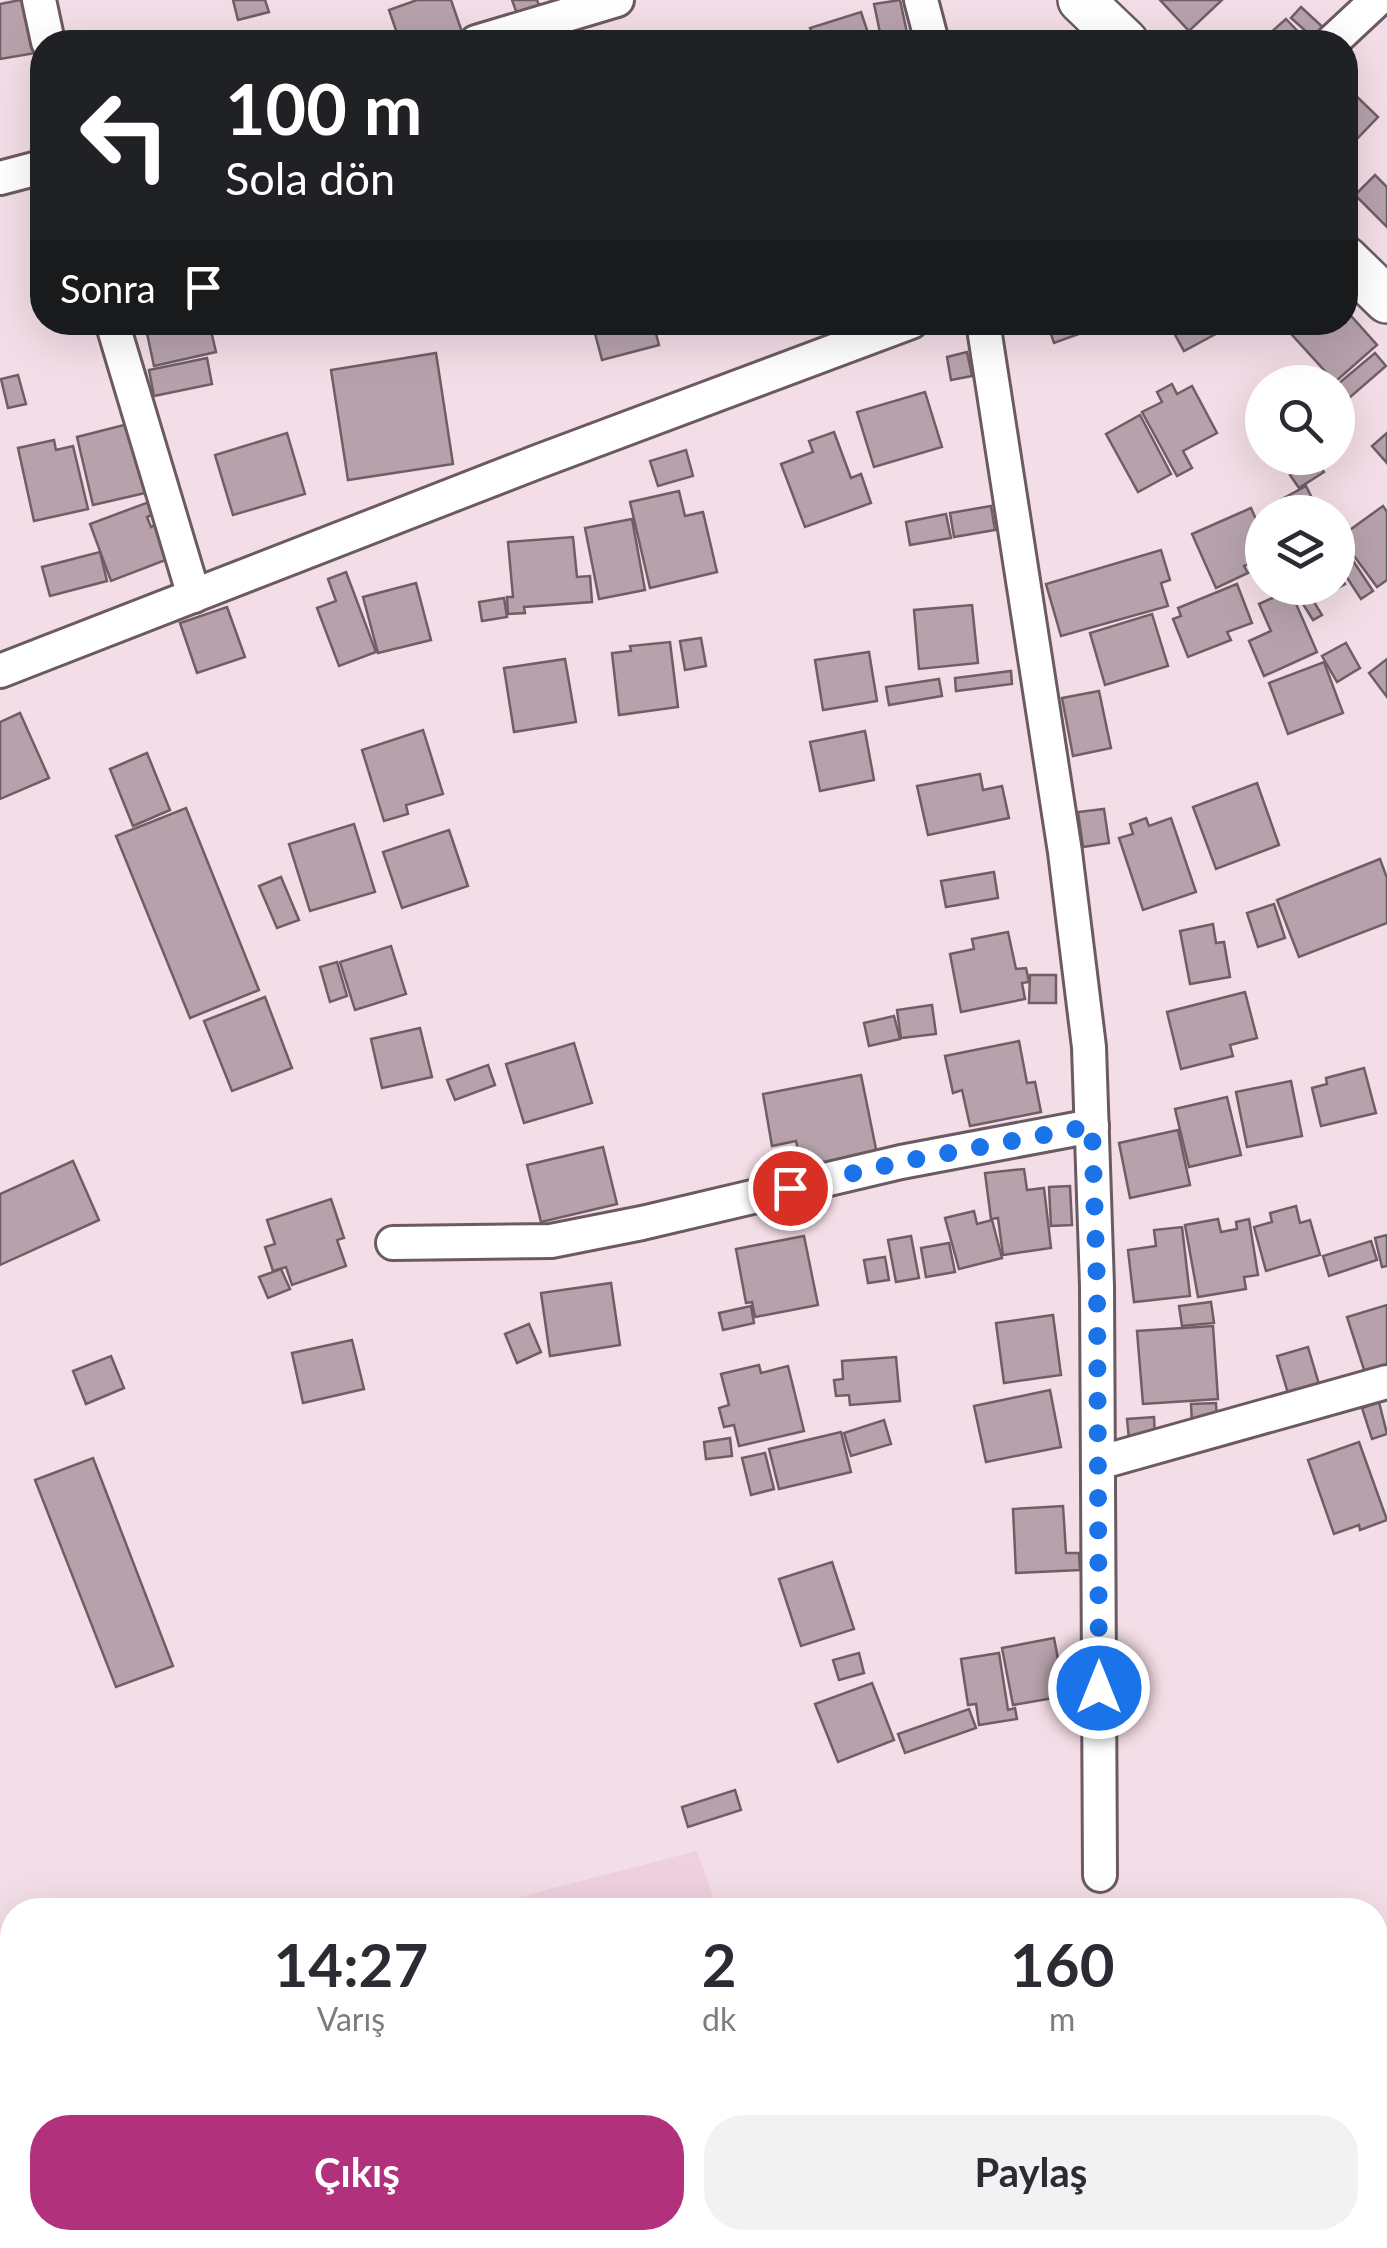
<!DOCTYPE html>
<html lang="tr">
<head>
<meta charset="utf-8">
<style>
  :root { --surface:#fff; --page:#f2f2f3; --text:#2b2b33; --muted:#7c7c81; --accent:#b2317c }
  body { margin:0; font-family:Lato,sans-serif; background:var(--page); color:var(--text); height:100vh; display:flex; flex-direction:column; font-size:38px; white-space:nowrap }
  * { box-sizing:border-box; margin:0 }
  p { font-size:32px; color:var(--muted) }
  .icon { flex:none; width:55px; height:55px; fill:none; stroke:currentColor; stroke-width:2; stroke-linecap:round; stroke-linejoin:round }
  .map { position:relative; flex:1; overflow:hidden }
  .panel { position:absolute; left:0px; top:1898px; width:1388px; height:352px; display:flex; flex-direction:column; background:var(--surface); border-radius:40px 40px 0 0; box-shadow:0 10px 40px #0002 }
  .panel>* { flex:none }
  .guide { position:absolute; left:30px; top:30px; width:1328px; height:305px; border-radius:40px; box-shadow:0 10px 40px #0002; background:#202124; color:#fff; overflow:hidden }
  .tools { position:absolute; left:1245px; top:365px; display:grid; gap:20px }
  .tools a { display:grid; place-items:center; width:110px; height:110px; border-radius:50%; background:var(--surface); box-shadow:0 10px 40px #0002; font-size:50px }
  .pin { position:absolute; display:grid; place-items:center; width:85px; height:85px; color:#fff; margin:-42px; border:5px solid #fff; border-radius:50%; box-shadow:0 2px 10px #0007 }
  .me { position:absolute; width:110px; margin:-55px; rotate:0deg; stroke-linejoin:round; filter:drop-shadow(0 0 8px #0008) }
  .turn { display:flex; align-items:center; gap:35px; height:210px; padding:0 30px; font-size:45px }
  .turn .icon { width:130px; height:130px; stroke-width:2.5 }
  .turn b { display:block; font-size:70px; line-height:85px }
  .then { display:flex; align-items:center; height:95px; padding:0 30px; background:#0003; gap:20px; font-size:38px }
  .eta { display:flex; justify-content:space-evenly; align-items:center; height:170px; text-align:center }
  .eta b { font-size:60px; font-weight:700; line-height:70px }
  .cta { display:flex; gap:20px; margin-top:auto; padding:20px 30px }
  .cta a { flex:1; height:115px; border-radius:40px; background:var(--accent); color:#fff; font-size:40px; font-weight:700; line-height:115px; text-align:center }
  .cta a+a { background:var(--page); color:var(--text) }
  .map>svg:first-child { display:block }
</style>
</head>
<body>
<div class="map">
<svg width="1387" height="2248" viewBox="0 0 1387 2248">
  <rect width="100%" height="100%" fill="#f3dde6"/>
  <!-- built -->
  <g fill="#eed0de">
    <polygon points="697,1851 718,1910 469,1910"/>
    <polygon points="435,2238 653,2238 560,2248 439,2248"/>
  </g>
  <!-- building -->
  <g fill="#b7a2ac" stroke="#705e66" stroke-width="2.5">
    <polygon points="20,0 31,0 41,52 0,59 0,4"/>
    <polygon points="233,0 265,0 269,12 238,20"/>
    <polygon points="417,0 451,0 462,32 429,42 400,42 389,10"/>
    <polygon points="512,0 537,0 542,13 520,22"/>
    <polygon points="900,0 909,42 882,42 874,4"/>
    <polygon points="1160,0 1222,0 1189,31"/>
    <polygon points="1301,7 1329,33 1318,42 1291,18"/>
    <polygon points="861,12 871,42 815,42 810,28"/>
    <polygon points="1286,19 1308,42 1260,42"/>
    <polygon points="1350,90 1378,117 1352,144 1345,138 1345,96"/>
    <polygon points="1375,175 1387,187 1387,227 1355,195"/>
    <polygon points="1345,309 1377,345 1335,382 1283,325 1345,322"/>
    <polygon points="152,322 209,322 216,352 154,366 145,324"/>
    <polygon points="592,322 653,322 659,345 602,360"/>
    <polygon points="1049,322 1112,322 1054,343 1047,323"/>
    <polygon points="1168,322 1238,322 1184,351"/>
    <polygon points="967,352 972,376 951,380 947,357"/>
    <polygon points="436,353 453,464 348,480 331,370"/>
    <polygon points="1375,353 1386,366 1348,399 1338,384"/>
    <polygon points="207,358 212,384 154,396 149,370"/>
    <polygon points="18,375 26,404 8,408 1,379"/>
    <polygon points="1172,384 1177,394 1192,386 1217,433 1183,451 1192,468 1177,476 1142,412 1162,402 1157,392"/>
    <polygon points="925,392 942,447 874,467 857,412"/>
    <polygon points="1140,415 1171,474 1138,492 1106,434"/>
    <polygon points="128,424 145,493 93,505 77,437"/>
    <polygon points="834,432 851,478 861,474 871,503 805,527 781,464 813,452 809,441"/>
    <polygon points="287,433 305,494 233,515 215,455"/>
    <polygon points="1387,433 1387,463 1372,446"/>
    <polygon points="54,440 56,450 73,446 88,509 34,521 18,448"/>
    <polygon points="686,450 693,476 658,486 650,461"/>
    <polygon points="1314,459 1324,472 1299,488 1290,475"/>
    <polygon points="1306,486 1318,510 1277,512 1273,504"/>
    <polygon points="679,491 685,516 703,512 717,572 650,588 630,502"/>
    <polygon points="149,502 154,514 147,517 151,527 155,525 168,559 111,581 90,524"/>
    <polygon points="991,506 995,530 954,537 950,513"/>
    <polygon points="1383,506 1387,512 1387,580 1377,587 1340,537"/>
    <polygon points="1251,508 1262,533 1262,558 1244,566 1248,573 1216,588 1192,534"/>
    <polygon points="946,514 951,538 910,545 906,522"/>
    <polygon points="632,519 645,590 599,599 585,528"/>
    <polygon points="573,537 577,577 590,576 592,602 524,607 525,613 508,614 507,597 513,597 508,542"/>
    <polygon points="1338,538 1373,591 1361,599 1338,564"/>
    <polygon points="1161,550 1170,580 1161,583 1168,606 1061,636 1046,584"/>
    <polygon points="100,552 107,581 50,596 42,567"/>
    <polygon points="346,572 376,652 339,666 317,608 336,601 328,579"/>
    <polygon points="1338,572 1345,584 1314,602 1322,615 1313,620 1293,588 1338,588"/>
    <polygon points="416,583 431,640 378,653 363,597"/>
    <polygon points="1237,584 1252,623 1227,632 1231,640 1188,657 1173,619 1181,616 1178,608"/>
    <polygon points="1290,590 1317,652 1264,676 1249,641 1271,631 1259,604"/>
    <polygon points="504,598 507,617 482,621 479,602"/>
    <polygon points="972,605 978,663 919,669 914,610"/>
    <polygon points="227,607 245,657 197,673 180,623"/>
    <polygon points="1152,614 1168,666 1105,685 1090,633"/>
    <polygon points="701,638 706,666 685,670 680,641"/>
    <polygon points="670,642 678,707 619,715 612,653 631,651 630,646"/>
    <polygon points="1346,643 1360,668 1337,682 1322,656"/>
    <polygon points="869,652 877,701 823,710 815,660"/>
    <polygon points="565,659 576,722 514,732 504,668"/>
    <polygon points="1387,659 1387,697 1369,673"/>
    <polygon points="1324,662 1343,713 1288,734 1269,683"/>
    <polygon points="1011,671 1012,684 956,691 955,678"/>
    <polygon points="939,679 942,696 889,705 886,687"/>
    <polygon points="1099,691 1111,748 1073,756 1062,698"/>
    <polygon points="20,713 49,778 0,799 0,722"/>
    <polygon points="423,730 443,794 406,805 408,814 384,821 362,750"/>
    <polygon points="865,731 874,780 820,791 810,742"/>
    <polygon points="147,753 170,810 133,826 110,769"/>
    <polygon points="980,774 983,790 1002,786 1009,818 928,835 917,786"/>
    <polygon points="1257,783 1279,845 1216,869 1193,807"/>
    <polygon points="186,808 259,990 190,1018 116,836"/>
    <polygon points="1104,809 1109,843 1083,847 1078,812"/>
    <polygon points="1146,818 1149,826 1171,818 1196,892 1143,910 1119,838 1133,834 1130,824"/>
    <polygon points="354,824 375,892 310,911 289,844"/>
    <polygon points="449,830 468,886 402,908 383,852"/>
    <polygon points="1380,859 1387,878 1387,923 1299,957 1277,900"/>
    <polygon points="994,872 998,898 946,907 941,881"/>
    <polygon points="281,877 299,920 277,928 259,886"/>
    <polygon points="1274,904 1285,938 1258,947 1247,913"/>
    <polygon points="1213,924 1216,943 1224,942 1230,977 1190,984 1180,931"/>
    <polygon points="1008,932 1016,969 1026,968 1029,982 1022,983 1025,999 961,1012 950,954 974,949 972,939"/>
    <polygon points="391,946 406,994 355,1010 340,962"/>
    <polygon points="337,962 347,996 330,1002 320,967"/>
    <polygon points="1030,975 1056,975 1056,1003 1029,1003"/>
    <polygon points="1245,992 1257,1038 1230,1045 1233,1056 1181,1069 1167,1012"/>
    <polygon points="265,997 292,1068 232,1091 204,1021"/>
    <polygon points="932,1005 936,1034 901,1038 897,1010"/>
    <polygon points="894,1016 900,1039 869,1046 864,1023"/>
    <polygon points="420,1028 432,1077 382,1088 371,1039"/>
    <polygon points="1019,1041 1027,1083 1035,1082 1041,1112 970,1126 962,1090 953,1093 945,1056"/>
    <polygon points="574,1043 592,1103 524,1123 506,1064"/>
    <polygon points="488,1065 495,1085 455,1100 447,1080"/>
    <polygon points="1364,1068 1376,1113 1321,1126 1312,1088 1327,1084 1326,1078"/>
    <polygon points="861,1075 877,1154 802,1168 796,1141 772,1146 763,1094"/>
    <polygon points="1291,1081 1302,1136 1247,1147 1236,1092"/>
    <polygon points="1227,1097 1241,1155 1189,1167 1175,1109"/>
    <polygon points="1178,1130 1190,1185 1130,1198 1119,1143"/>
    <polygon points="603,1147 617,1204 541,1222 527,1165"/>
    <polygon points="73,1161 99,1220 0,1265 0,1194"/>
    <polygon points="1024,1169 1027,1190 1044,1188 1051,1248 1003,1255 998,1218 991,1219 985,1173"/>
    <polygon points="1070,1186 1072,1225 1051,1226 1049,1187"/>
    <polygon points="331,1199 344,1238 337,1240 346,1266 292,1285 286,1267 273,1271 265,1247 275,1244 267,1220"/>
    <polygon points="1296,1206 1300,1223 1310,1220 1320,1255 1266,1271 1254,1227 1272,1222 1270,1213"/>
    <polygon points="974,1211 977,1224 992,1220 1002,1258 959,1269 945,1218"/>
    <polygon points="1218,1219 1221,1232 1237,1229 1236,1222 1249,1219 1258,1275 1244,1277 1246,1289 1198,1297 1185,1225"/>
    <polygon points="1182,1227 1190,1296 1134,1302 1128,1250 1156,1246 1154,1230"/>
    <polygon points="1387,1235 1387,1266 1382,1267 1375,1238"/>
    <polygon points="804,1236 818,1305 755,1317 752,1302 746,1303 736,1249"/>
    <polygon points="911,1236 919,1278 896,1282 888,1240"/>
    <polygon points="1371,1241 1377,1260 1329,1276 1323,1256"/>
    <polygon points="949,1243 955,1272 926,1277 921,1248"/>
    <polygon points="885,1257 889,1280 868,1283 864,1260"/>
    <polygon points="281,1269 290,1289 268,1298 259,1277"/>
    <polygon points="611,1283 620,1345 550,1356 541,1293"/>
    <polygon points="1211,1302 1214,1323 1182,1326 1179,1306"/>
    <polygon points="1387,1305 1387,1370 1366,1376 1347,1317"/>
    <polygon points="751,1306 754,1323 723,1330 719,1313"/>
    <polygon points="1053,1315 1061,1375 1004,1383 996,1323"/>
    <polygon points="529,1324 541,1352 517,1363 505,1334"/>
    <polygon points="1213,1326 1218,1399 1143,1404 1137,1331"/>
    <polygon points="352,1340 364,1389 303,1403 292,1353"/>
    <polygon points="1308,1347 1321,1391 1290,1400 1277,1356"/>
    <polygon points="111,1356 124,1388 86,1404 73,1371"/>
    <polygon points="896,1357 900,1401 850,1405 849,1395 836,1396 834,1380 843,1379 842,1361"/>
    <polygon points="759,1365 761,1373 788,1366 804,1431 739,1446 734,1425 724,1427 719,1408 729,1405 721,1374"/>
    <polygon points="1050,1390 1061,1447 986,1462 974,1406"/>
    <polygon points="1379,1402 1387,1434 1372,1439 1362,1408"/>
    <polygon points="1216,1403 1217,1423 1192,1424 1191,1404"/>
    <polygon points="1154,1417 1155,1438 1129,1439 1127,1419"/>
    <polygon points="884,1420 891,1444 851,1456 844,1433"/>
    <polygon points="841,1432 851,1472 779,1489 769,1449"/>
    <polygon points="730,1438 732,1456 706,1459 704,1442"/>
    <polygon points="1359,1442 1387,1520 1360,1530 1359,1525 1334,1534 1308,1460"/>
    <polygon points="765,1453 774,1489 751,1495 742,1458"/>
    <polygon points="93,1458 173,1666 116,1687 35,1480"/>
    <polygon points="1063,1506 1066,1553 1079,1553 1080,1570 1016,1573 1013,1509"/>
    <polygon points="832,1562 854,1629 801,1646 779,1579"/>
    <polygon points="1054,1638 1065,1696 1013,1705 1002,1648"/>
    <polygon points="859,1653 864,1673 839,1680 833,1660"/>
    <polygon points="999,1653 1008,1710 1015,1708 1017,1719 979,1725 976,1704 968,1705 961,1659"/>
    <polygon points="872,1683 894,1740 838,1762 815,1704"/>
    <polygon points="969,1709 976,1728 905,1753 898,1734"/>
    <polygon points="735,1790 741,1810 688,1827 682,1807"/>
  </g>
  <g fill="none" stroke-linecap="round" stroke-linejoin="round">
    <!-- street casing -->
    <g stroke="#6c5a62" stroke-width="38">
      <g id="street">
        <polyline points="39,0 48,42"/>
        <polyline points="921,0 932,42"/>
        <polyline points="476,42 617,0"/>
        <polyline points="1332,42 1377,0"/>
        <polyline points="0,178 42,167"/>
        <polyline points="112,322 194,596"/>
        <polyline points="983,322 1065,852 1089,1047 1097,1286 1100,1875"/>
        <polyline points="0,671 537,462 911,322"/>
        <polyline points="393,1243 551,1241 642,1223 901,1162 1092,1126"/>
        <polyline points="1098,1463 1387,1382"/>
      </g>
    </g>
    <!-- secondary casing -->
    <g stroke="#6c5a62" stroke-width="50">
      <g id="secondary">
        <polyline points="1081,0 1125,42"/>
        <polyline points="1345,259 1387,300"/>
      </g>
    </g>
    <!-- street -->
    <use href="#street" stroke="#fff" stroke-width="32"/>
    <!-- secondary -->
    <use href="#secondary" stroke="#fff" stroke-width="45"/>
  </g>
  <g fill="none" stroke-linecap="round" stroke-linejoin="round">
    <!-- route -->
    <polyline stroke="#1a73e8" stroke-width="18" stroke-dasharray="0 32.4" points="790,1188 901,1162 1092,1126 1097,1286 1099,1688"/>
  </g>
</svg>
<div class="tools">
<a><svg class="icon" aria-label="search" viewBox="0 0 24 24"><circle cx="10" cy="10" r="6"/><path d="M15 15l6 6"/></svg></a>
<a><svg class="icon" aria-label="layers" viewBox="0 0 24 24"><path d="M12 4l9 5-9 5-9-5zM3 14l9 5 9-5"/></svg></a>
</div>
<div class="pin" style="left:790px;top:1188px;background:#d93025"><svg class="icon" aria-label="arrive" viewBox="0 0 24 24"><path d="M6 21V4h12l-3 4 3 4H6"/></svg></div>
<svg class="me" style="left:1099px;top:1688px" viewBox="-20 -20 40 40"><circle r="17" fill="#1a73e8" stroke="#fff" stroke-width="3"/><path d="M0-11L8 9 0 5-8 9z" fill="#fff"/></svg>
<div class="guide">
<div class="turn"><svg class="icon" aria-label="left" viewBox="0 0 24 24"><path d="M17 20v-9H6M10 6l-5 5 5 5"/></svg><div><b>100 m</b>Sola dön</div></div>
<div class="then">Sonra<svg class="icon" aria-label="arrive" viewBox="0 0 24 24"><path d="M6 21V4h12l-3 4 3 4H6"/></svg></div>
</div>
<section class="panel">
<div class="eta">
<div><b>14:27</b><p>Varış</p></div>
<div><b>2</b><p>dk</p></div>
<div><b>160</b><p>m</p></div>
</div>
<div class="cta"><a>Çıkış</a><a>Paylaş</a></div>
</section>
</div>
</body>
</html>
